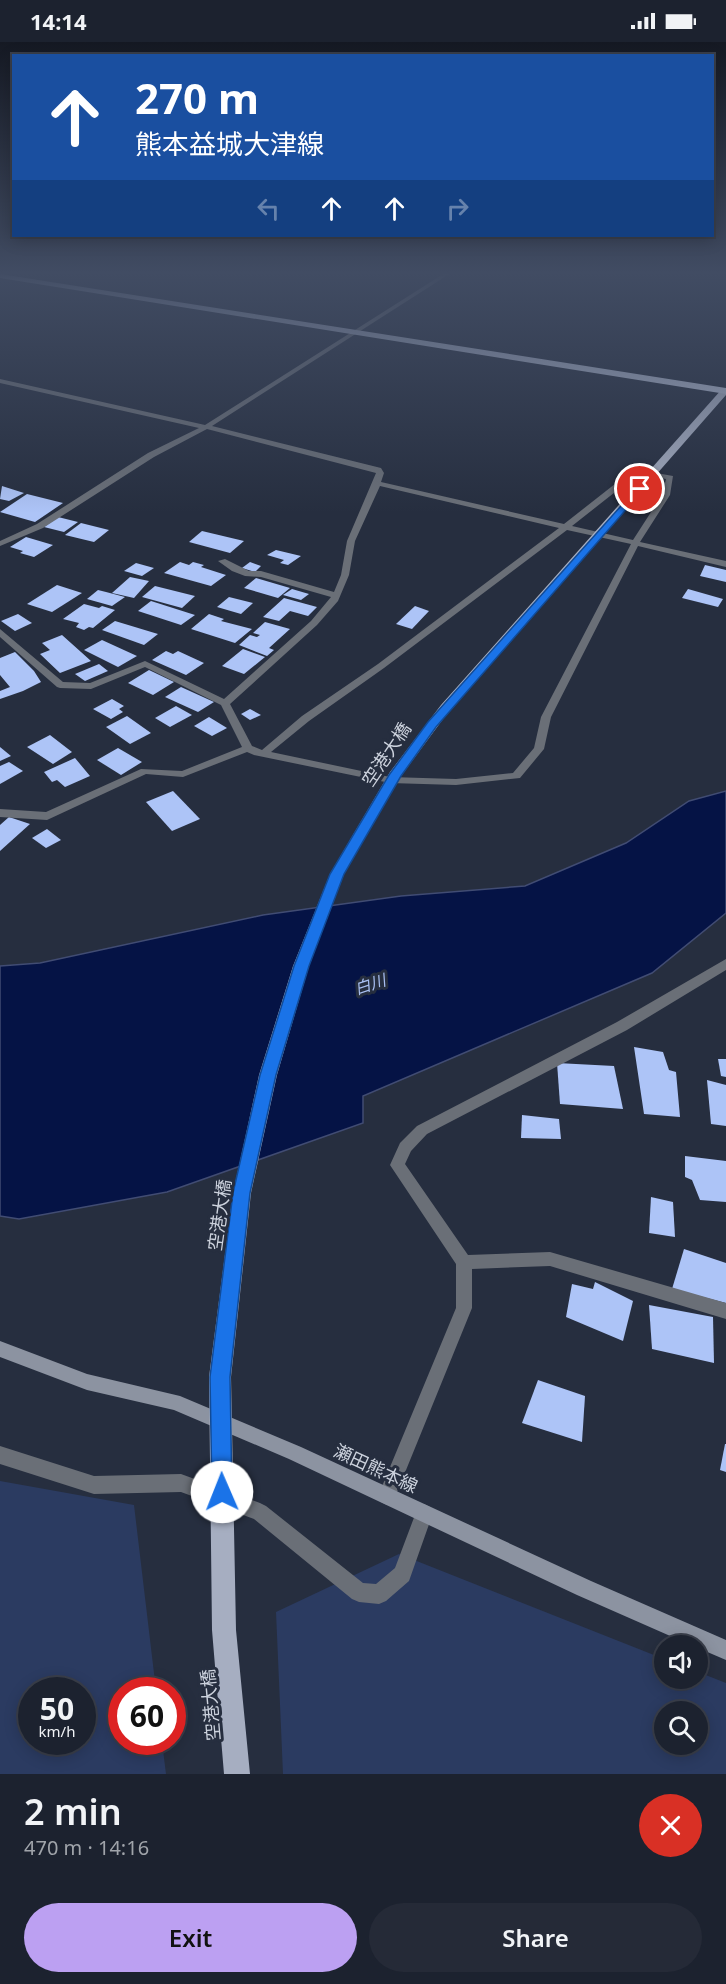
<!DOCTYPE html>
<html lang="en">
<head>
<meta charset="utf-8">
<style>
  :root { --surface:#1c222f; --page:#252a37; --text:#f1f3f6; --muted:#a0a4aa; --line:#3a3f4b; --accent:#bca0f2 }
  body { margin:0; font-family:"Noto Sans","Noto Sans JP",sans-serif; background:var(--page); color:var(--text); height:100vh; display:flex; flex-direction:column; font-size:22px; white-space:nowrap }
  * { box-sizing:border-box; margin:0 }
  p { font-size:20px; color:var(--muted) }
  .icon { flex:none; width:33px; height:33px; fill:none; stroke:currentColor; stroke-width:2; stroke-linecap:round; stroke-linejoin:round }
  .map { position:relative; height:1732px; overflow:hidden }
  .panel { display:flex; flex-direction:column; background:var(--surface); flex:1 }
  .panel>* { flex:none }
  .top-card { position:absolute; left:12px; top:12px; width:702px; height:183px; border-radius:0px; box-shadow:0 3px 15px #0003,0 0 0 2px var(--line); background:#1a4fa0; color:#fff; overflow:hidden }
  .buttons { position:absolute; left:654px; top:1593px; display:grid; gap:12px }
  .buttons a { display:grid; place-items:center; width:54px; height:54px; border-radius:50%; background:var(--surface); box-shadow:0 3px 15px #0003,0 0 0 2px var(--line); font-size:30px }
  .speed { position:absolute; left:18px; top:1635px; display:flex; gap:12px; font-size:30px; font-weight:700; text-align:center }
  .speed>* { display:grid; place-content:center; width:78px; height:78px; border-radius:50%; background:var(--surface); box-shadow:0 3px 15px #0003,0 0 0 2px var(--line); line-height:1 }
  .speed small { font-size:15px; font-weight:400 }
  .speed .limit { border:9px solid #d22; background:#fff; color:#111 }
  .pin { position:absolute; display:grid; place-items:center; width:51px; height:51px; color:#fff; margin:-26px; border:3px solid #fff; border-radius:50%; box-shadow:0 2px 6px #0007 }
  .me { position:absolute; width:66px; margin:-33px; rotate:359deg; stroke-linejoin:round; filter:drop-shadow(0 0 4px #0008) }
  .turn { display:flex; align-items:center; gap:21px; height:126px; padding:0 24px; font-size:27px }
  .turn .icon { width:78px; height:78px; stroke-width:2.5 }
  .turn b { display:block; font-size:42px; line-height:51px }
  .lanes { display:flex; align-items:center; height:57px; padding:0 24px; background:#0003; justify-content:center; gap:30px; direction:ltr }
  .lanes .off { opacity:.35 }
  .round { display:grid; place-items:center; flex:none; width:63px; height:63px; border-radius:32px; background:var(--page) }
  .headline { display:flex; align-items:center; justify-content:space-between; height:102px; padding:0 24px }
  h1 { font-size:36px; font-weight:600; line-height:45px }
  .cta { display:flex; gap:12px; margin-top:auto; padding:12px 24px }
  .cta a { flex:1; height:69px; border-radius:36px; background:var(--accent); color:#111; font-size:24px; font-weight:600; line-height:69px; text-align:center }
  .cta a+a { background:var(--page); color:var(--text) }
  .status { display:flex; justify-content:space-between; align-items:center; height:42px; padding:0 30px; background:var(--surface); direction:ltr }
  .status svg { height:16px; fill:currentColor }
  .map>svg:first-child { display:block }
</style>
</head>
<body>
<div class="status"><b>14:14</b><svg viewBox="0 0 49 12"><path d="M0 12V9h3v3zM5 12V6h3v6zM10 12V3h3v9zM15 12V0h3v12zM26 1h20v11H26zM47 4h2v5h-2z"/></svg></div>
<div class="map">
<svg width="726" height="1732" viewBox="0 0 726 1732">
  <rect width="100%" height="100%" fill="#262e3f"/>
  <!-- green -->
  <g fill="#2b3b61" fill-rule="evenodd">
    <path d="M 0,1439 L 134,1463 L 156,1648 L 122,1648 L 122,1700 L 162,1700 L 166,1732 L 0,1732 ZM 32,1648 L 82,1648 L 82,1700 L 32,1700 Z"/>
    <path d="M 399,1512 L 664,1617 L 664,1636 L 698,1636 L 698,1630 L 726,1641 L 726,1732 L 283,1732 L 276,1570 ZM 664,1670 L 698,1670 L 698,1702 L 664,1702 Z"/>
  </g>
  <!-- water -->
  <polygon fill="#051345" stroke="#414c73" stroke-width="1.5" points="726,749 726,871 652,931 363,1054 363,1081 167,1150 19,1177 0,1174 0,924 40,921 263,873 401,854 525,844 626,801 689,759"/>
  <!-- building -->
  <g fill="#adc4f7">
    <polygon points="2,444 24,451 9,459 0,457"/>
    <polygon points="27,452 63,461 35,480 0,470"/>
    <polygon points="58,475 78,480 64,490 44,485"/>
    <polygon points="81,481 109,488 94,500 65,493"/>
    <polygon points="202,489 244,499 230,511 189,500"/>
    <polygon points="26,495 53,503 34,515 20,511 23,509 10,505"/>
    <polygon points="276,508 301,514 288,523 280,521 284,518 267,513"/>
    <polygon points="180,520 189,523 193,520 204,523 201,525 226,533 211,544 164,531"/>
    <polygon points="250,520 261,524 255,530 242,526"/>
    <polygon points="136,521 154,526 142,534 124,529"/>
    <polygon points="705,523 726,528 726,540 700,534"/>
    <polygon points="130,535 149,539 134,556 112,551"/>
    <polygon points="256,536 290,546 278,556 244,546"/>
    <polygon points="57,543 82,551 52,570 27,562"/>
    <polygon points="155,544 195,554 182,566 142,555"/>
    <polygon points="292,547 309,552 301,558 283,553"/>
    <polygon points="688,547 723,557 718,565 682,556"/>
    <polygon points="98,548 106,550 125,555 112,564 87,557"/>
    <polygon points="229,555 253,561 241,572 217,565"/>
    <polygon points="284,556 317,565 308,574 290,569 279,579 263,575"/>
    <polygon points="151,559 195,573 181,583 138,569"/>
    <polygon points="84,562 99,566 102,564 115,568 93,586 89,585 84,588 76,585 79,581 63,577"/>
    <polygon points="415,564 429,569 412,587 396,582"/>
    <polygon points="18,572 32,581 15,589 1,579"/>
    <polygon points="209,572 224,577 221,579 252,587 235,601 191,587"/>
    <polygon points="115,579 158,592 144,603 102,588"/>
    <polygon points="265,580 290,587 269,606 274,608 267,614 239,603 250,593 257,595 260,593 253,591"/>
    <polygon points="62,593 81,610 91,619 60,631 40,612 50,608 42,601"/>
    <polygon points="102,598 137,614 118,625 84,608"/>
    <polygon points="243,607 265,615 244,632 222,624"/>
    <polygon points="166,609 173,612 178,609 204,621 186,633 152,618"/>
    <polygon points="15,610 34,629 41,640 23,649 0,657 0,649 10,645 0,633 0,616"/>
    <polygon points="99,622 108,629 85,639 75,632"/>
    <polygon points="149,628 174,640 153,653 128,641"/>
    <polygon points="181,645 214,660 198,670 165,655"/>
    <polygon points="112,657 124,664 119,667 123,670 111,677 93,667"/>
    <polygon points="176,664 192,673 170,685 155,676"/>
    <polygon points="250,667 261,673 250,678 241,672"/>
    <polygon points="127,674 151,691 130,702 106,685"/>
    <polygon points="209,675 227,686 212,694 194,684"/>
    <polygon points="50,693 72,710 53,722 27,705"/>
    <polygon points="0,705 11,714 0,719"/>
    <polygon points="118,706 142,720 121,733 97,718"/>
    <polygon points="75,716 90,734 65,745 57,738 52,740 44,730"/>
    <polygon points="9,720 23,729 0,742 0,724"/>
    <polygon points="173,749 200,777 172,789 146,760"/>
    <polygon points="9,775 30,782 0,809 0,783"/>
    <polygon points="47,787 61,798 46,806 32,796"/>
    <polygon points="634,1005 663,1010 669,1028 676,1030 680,1075 644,1072"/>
    <polygon points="718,1017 726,1017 726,1035 721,1034"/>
    <polygon points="557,1021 614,1024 623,1067 560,1062"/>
    <polygon points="707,1038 726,1043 726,1084 711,1082"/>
    <polygon points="522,1073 559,1077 561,1097 521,1096"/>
    <polygon points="685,1114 726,1119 726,1160 700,1158 692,1138 685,1135"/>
    <polygon points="651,1155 673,1160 675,1195 649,1191"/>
    <polygon points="684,1207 726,1221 726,1261 672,1247"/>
    <polygon points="595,1240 633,1259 623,1299 566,1275 572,1242 593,1247"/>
    <polygon points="649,1263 713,1275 714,1321 652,1307"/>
    <polygon points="538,1338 585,1354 582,1400 522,1381"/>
    <polygon points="725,1402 726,1402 726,1430 720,1428"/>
  </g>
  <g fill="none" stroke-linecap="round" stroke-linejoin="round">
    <!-- minor -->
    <g fill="#6a6f77" fill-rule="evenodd">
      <path d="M 448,229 L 454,229 L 212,384 L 381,426 L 384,431 L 381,440 L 564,482 L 634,427 L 673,434 L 670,453 L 640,500 L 726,519 L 726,525 L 638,504 L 551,675 L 544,707 L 520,736 L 456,743 L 390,741 L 254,713 L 247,710 L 183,735 L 146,732 L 47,778 L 0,775 L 0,767 L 46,770 L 141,727 L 182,729 L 242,705 L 221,663 L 145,625 L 91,647 L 60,646 L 57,645 L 0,595 L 0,587 L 63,640 L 90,641 L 145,619 L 224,657 L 311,579 L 331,555 L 261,535 L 245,534 L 232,529 L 218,519 L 225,517 L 249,529 L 261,529 L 334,550 L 341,533 L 347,499 L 376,431 L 207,387 L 154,415 L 43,486 L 0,504 L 0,499 L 37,482 L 148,411 L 199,386 L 0,341 L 0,337 L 205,383 ZM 638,432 L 666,437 L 662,453 L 633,498 L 572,484 ZM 380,444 L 559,486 L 378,622 L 302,674 L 262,708 L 252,704 L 230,662 L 317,583 L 338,559 L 349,533 L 355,499 ZM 567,488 L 631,502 L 541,675 L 534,706 L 513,731 L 456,737 L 390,735 L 271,710 L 309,679 L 384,626 Z"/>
      <polygon points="726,917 726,928 627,988 427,1092 411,1109 405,1122 468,1213 550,1210 726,1261 726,1277 550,1224 472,1227 472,1266 393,1460 387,1463 381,1460 378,1454 456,1266 456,1222 390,1123 400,1101 417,1084 617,980"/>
      <polygon points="0,1404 94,1434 181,1432 260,1461 266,1464 363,1541 376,1542 395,1526 418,1465 424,1462 430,1465 433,1471 409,1539 386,1559 379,1562 359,1560 352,1557 254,1477 181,1450 94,1452 0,1422"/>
    </g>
    <!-- secondary -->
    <polygon fill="#8c93a1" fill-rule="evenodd" points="0,1299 87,1332 180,1354 301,1405 591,1539 726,1598 726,1618 698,1606 698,1604 693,1604 577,1553 289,1417 174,1368 87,1348 0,1315"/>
    <!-- primary -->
    <polygon fill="#a6aec1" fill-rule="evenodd" points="722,347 726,347 726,353 449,669 401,734 344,832 309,924 277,1033 251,1151 231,1335 236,1588 250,1732 224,1732 212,1588 209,1335 233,1151 259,1033 293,924 330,832 390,730 441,663"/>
    <!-- trunk -->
    <polygon fill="#b2bbd0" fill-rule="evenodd" points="0,232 726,346 726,352 0,236"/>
  </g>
  <!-- sky -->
  <linearGradient id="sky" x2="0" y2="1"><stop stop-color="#151923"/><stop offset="0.49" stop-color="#414c63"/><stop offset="1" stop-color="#414c63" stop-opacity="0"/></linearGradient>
  <rect width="726" height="471" fill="url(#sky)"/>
  <!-- route -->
  <polygon fill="#1a73e8" stroke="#114b97" stroke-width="1.5" points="637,446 644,447 436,685 401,734 344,832 309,924 276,1033 250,1151 230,1335 232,1450 229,1457 222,1460 215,1457 212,1450 210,1335 233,1151 260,1033 294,924 330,832 389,733 428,680"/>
  <g text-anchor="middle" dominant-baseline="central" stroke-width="6" stroke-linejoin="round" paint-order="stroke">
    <!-- water labels -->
    <g font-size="16" font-style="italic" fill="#a8bff1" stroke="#262e3f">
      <text transform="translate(370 942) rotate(-18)">白川</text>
    </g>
    <!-- near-street labels -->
    <g font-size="18" fill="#ccd2dd" stroke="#262e3f">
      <text transform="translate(386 712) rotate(-56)">空港大橋</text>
      <text transform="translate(219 1173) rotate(-82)">空港大橋</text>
      <text transform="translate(376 1426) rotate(25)">瀬田熊本線</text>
      <text transform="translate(210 1663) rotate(-95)">空港大橋</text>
    </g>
  </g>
</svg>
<div class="buttons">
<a><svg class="icon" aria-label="sound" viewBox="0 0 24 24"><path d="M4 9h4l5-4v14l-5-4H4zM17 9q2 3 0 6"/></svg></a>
<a><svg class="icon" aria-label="search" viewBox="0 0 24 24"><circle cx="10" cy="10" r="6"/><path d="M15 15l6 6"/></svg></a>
</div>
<div class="speed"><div>50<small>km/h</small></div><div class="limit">60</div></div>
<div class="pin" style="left:640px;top:447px;background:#d93025"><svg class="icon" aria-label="arrive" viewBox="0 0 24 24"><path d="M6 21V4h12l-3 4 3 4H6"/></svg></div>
<svg class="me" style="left:222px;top:1450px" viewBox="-20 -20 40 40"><circle r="19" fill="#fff"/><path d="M0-13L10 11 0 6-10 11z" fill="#1a73e8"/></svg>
<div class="top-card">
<div class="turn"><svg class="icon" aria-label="ahead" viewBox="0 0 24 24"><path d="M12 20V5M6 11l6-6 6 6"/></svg><div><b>270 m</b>熊本益城大津線</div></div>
<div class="lanes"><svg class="icon off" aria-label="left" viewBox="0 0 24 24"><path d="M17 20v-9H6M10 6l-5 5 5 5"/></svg><svg class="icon" aria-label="ahead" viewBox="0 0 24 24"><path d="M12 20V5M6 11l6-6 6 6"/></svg><svg class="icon" aria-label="ahead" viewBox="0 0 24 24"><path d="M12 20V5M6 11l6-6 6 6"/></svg><svg class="icon off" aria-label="right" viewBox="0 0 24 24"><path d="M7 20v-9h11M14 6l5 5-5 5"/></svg></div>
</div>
</div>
<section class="panel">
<div class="headline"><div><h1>2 min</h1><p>470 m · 14:16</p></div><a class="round" style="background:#d93025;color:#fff"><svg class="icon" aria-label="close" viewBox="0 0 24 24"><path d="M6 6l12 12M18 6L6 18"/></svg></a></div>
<div class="cta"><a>Exit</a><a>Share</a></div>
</section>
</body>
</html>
